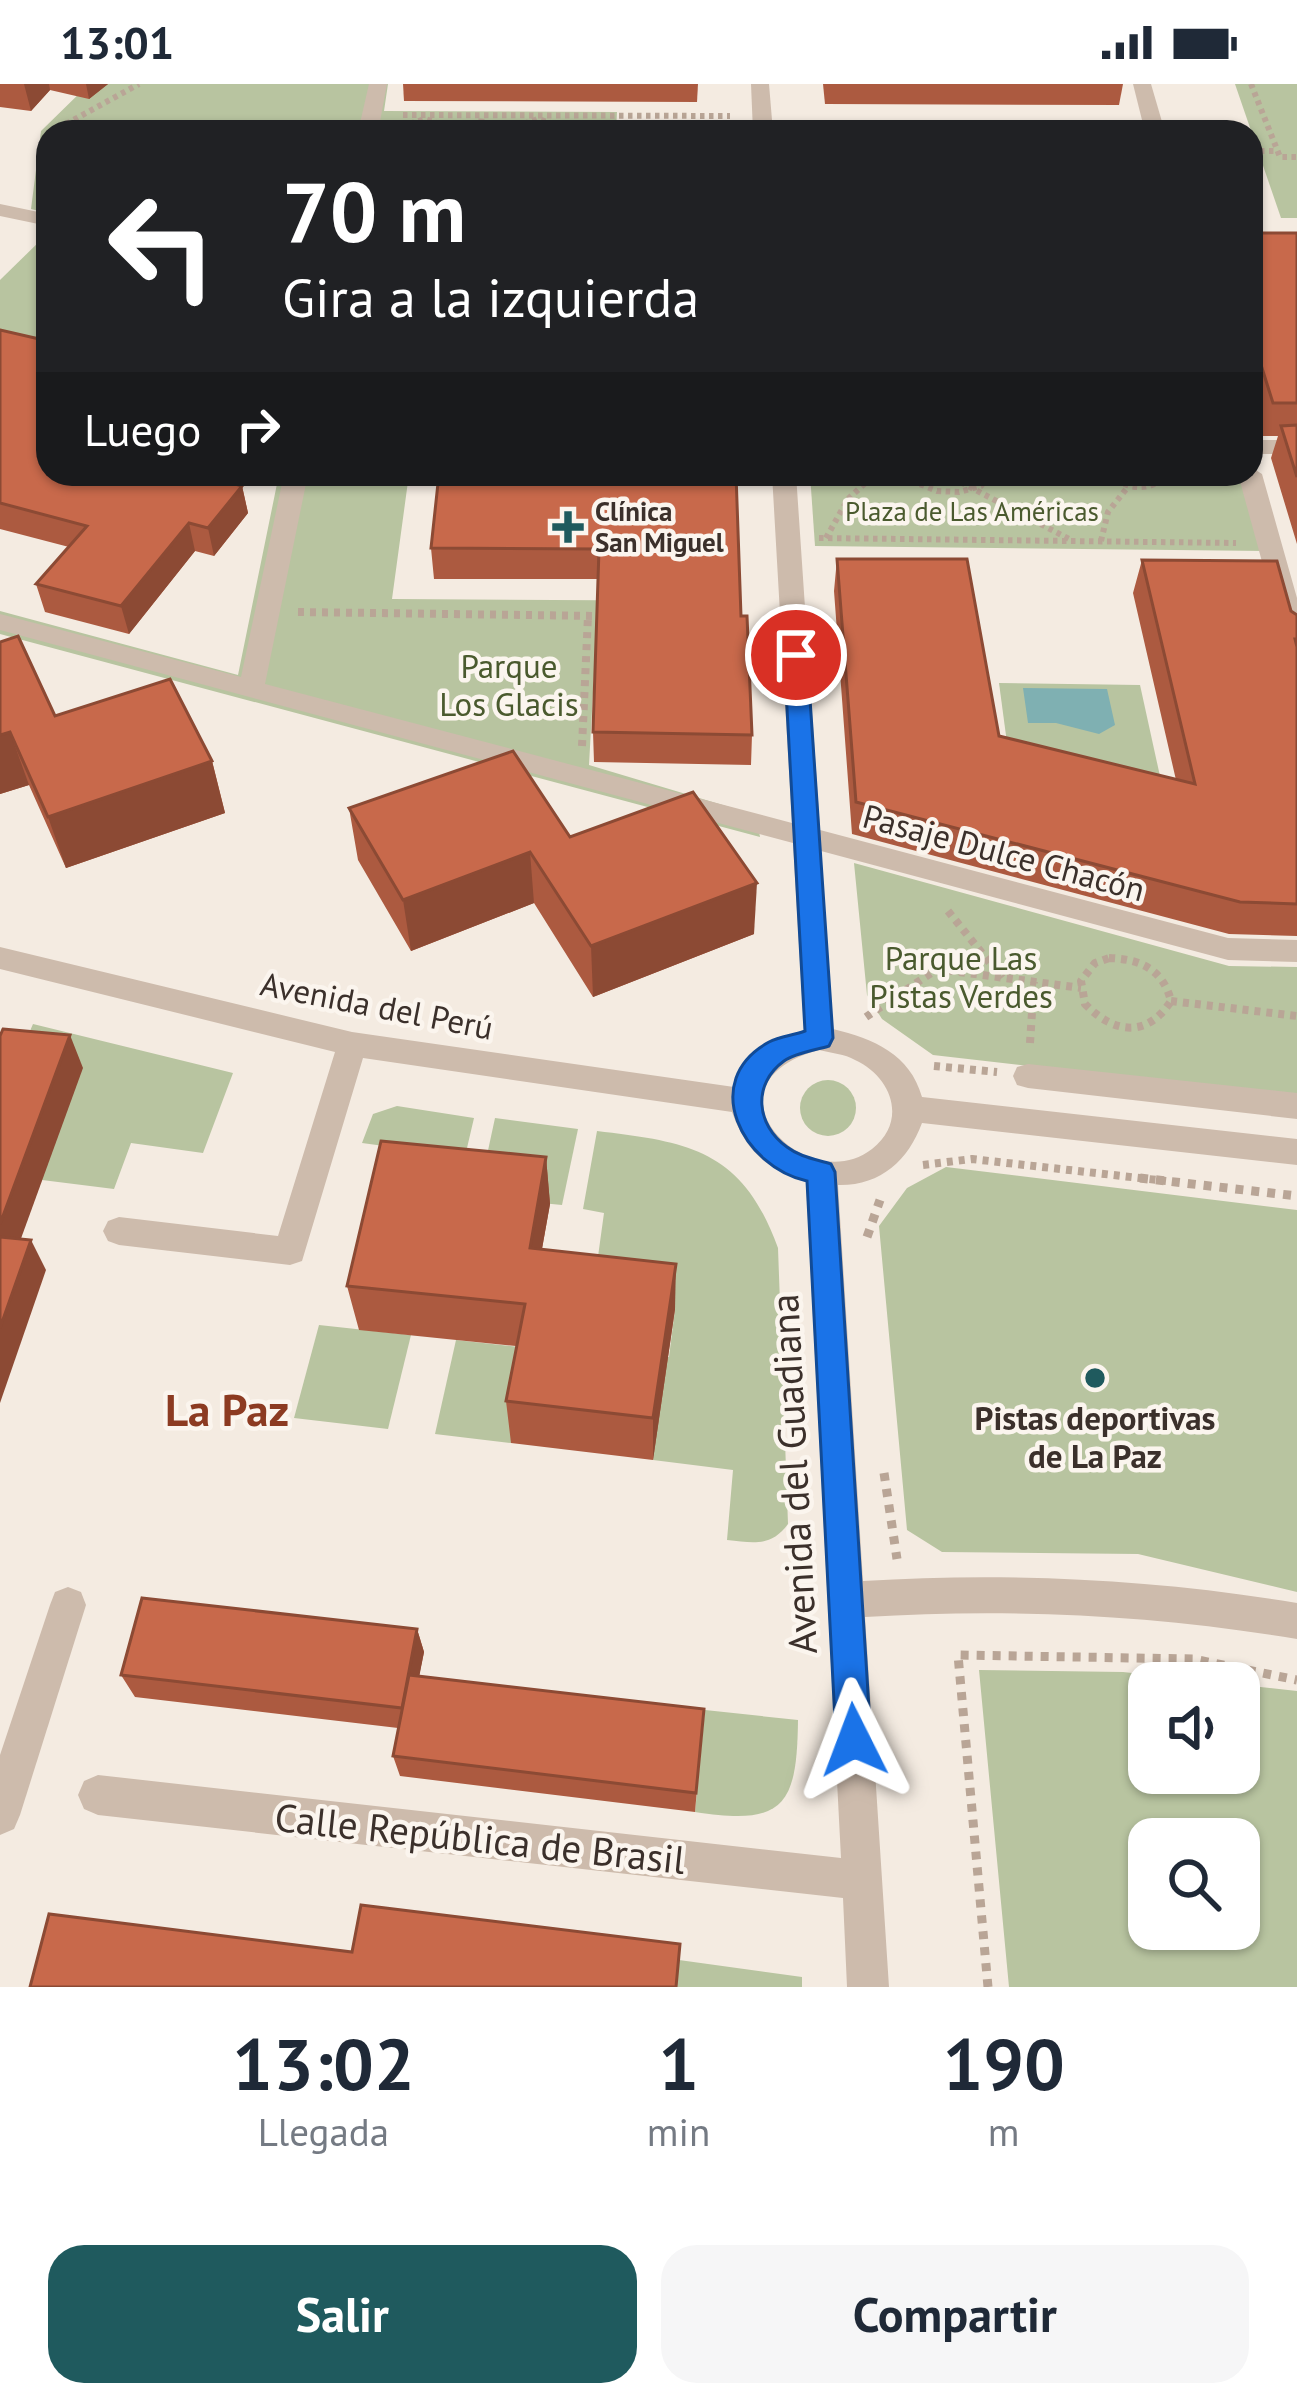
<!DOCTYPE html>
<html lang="es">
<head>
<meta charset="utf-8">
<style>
  :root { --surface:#fff; --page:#f6f6f7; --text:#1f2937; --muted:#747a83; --accent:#1f5a5e }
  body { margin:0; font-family:"PT Sans",sans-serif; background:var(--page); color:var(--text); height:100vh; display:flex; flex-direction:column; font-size:45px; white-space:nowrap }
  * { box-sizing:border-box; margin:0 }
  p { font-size:39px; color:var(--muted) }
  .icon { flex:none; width:66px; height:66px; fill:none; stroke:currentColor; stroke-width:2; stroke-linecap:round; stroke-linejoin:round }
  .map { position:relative; height:1903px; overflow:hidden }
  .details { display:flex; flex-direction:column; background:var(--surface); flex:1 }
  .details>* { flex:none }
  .banner { position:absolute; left:36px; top:36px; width:1227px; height:366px; border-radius:36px; box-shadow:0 3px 9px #0004; background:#202124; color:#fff; overflow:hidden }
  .tools { position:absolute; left:1128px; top:1578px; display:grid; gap:24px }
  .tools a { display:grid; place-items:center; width:132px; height:132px; border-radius:24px; background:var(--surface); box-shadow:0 3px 9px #0004; font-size:60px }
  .pin { position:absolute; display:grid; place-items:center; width:102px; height:102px; color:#fff; margin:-51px; border:6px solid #fff; border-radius:50%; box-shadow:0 3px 12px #0007 }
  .me { position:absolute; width:132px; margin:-66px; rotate:357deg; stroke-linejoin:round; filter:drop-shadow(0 0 9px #0008) }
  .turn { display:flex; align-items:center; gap:42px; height:252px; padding:0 48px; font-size:54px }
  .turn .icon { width:156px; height:156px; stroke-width:2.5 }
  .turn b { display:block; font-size:84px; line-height:102px }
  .then { display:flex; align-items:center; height:114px; padding:0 48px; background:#0003; gap:24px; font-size:45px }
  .eta { display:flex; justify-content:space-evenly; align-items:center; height:204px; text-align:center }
  .eta b { font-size:72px; font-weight:700; line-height:84px }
  .button { display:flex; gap:24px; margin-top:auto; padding:24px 48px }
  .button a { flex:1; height:138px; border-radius:36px; background:var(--accent); color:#fff; font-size:48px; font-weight:700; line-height:138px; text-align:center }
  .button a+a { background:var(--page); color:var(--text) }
  .status { display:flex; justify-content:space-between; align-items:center; height:84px; padding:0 60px; background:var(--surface); direction:ltr }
  .status svg { height:33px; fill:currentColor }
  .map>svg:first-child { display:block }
</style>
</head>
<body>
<div class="status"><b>13:01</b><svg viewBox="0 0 49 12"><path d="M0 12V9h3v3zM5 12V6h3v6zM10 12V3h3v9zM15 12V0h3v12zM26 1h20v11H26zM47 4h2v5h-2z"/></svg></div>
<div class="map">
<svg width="1297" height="1903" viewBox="0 0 1297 1903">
  <rect width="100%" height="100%" fill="#f4ebe1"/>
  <!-- green -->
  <g fill="#b8c4a0" fill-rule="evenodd">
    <polygon points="89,0 388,0 384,27 617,28 616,48 48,48 48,129 31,125 41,47"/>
    <polygon points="1235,0 1297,0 1297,134 1281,134"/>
    <polygon points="44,153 48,154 48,280 0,269 0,196"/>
    <polygon points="279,390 409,390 392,515 738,517 597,537 589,681 756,731 760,753 0,550 0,527 238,591"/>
    <polygon points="810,390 1244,390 1265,467 815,462"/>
    <polygon points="999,599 1140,601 1165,715 1009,674"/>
    <polygon points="854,779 1229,882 1297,883 1297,1013 933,971 882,935 867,911"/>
    <polygon points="33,940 233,989 203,1069 131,1059 114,1105 42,1096 17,977"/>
    <circle cx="828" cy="1024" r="28"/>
    <polygon points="397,1022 474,1034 456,1111 399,1064 362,1059 373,1030"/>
    <polygon points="495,1034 578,1045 562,1121 478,1113"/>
    <path d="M 597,1047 C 691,1058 743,1067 778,1164 L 788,1440 C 771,1463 754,1459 727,1456 L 733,1386 L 653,1376 L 659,1324 L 638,1270 L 669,1273 L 675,1225 L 592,1216 L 604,1129 L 583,1125 Z"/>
    <polygon points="946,1083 1297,1126 1297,1508 1138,1470 942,1468 907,1446 879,1142 907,1104"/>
    <polygon points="319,1241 411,1251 388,1345 294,1334"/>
    <polygon points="456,1256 529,1264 511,1359 435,1350"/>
    <path d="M 979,1586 L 1123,1588 L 1297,1607 L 1297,1903 L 1009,1903 ZM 1239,1599 L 1239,1689 L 1149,1689 L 1149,1599 ZM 1239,1755 L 1239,1845 L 1149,1845 L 1149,1755 Z"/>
    <path d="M 705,1626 L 798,1636 C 797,1722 784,1742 695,1728 Z"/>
    <polygon points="679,1876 802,1893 802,1903 676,1903"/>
  </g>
  <!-- water -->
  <polygon fill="#7fb0b2" points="1023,604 1107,605 1115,641 1099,650 1056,639 1028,639"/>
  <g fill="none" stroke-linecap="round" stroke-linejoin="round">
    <!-- path-far2 -->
    <g stroke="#b9a596" stroke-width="6" stroke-dasharray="4.5 4.5" stroke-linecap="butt">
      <polyline points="1251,0 1280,73 1297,73"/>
      <polyline points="403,31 730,32"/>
      <polyline points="66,40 139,0"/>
      <polyline points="408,48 409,40 425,35 440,40 439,48"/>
      <polyline points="480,48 482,31"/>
      <polyline points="523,48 523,40 538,35 554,40 553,48"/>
      <polyline points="1251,67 1277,67"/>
      <polyline points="895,390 937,407 959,408 981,402 989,390"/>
      <polyline points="945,390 1071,456"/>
      <path d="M 1109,390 C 1130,408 1150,407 1171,390"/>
      <polyline points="819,454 1236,459"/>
      <polyline points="826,454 848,415 875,390"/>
      <polyline points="1101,457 1108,428 1127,404"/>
    </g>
    <!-- path-far1 -->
    <g stroke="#b9a596" stroke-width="8" stroke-dasharray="6 6" stroke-linecap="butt">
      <polyline points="298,528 601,532"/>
      <polyline points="582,662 588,532"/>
      <polyline points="948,827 1002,894"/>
      <path d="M 1109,874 C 1140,875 1163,885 1171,917 C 1147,954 1114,950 1085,920 L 1081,897 L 1095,879 Z"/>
      <polyline points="1171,917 1297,932"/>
      <polyline points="866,933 937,885 1081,904"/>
      <polyline points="1030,959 1034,898"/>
      <polyline points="934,982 997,988"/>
      <polyline points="923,1081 972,1075 1166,1097"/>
    </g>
    <!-- path -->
    <g stroke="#b9a596" stroke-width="9" stroke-dasharray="8 8" stroke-linecap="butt">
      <polyline points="1140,1094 1297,1112"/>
      <polyline points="867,1153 880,1116"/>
      <polyline points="884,1389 897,1475"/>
      <polyline points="988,1903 958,1571 1193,1575 1297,1596"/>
    </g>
    <!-- street -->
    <g fill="#cdbbac" fill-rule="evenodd">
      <polygon points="369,0 387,0 378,48 358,48"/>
      <polygon points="751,0 769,0 773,48 753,48"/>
      <polygon points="1133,0 1151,0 1165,48 1145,48"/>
      <polygon points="0,120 48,130 48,142 0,132"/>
      <rect x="1251" y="356" width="46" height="14"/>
      <polygon points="1251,383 1262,390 1297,514 1297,567 1284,558 1238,390 1251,390"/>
      <path d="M 284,390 L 308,390 L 265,600 L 792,739 L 772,390 L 796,390 L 820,746 L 1228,854 L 1297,856 L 1297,878 L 1228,876 L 821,767 L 833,945 C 874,955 910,970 922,1013 L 1297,1055 L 1297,1081 L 922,1039 C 908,1077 880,1102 838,1101 L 863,1497 C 1008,1488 1153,1495 1297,1519 L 1297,1555 C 1154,1531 1010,1524 865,1533 L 889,1903 L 847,1903 L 843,1814 L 98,1731 L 84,1725 L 78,1711 L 84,1697 L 98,1691 L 841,1774 L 806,1098 C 766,1085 746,1067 732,1028 L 363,974 L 302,1177 L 290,1181 L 119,1161 L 108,1157 L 103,1147 L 108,1137 L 119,1133 L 278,1152 L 335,968 L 0,885 L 0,863 L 352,948 L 734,1003 C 747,970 772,956 804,946 L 793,759 L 0,546 L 0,530 L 241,593 ZM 819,966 C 831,969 845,970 855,976 C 892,993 908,1037 872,1065 C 807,1116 694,1000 819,966 Z"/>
      <polygon points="1028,980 1297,1009 1297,1035 1028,1004 1017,1001 1013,992 1017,983"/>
      <polygon points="68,1503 81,1508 86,1521 20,1731 14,1745 0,1751 0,1671 50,1521 55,1508"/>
    </g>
  </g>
  <!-- wall -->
  <g fill="#ac5a40">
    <polygon points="0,0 108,0 89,15 50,6 31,27 0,23"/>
    <polygon points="403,0 698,0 697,18 404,17"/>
    <polygon points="823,0 1123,0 1119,21 825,20"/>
    <polygon points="1251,149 1297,149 1297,460 1271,374 1278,352 1263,352 1251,311"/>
    <polygon points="0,246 48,390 246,390 238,400 242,402 248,429 214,472 195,467 129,550 45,528 36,500 69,463 0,445"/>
    <polygon points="439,390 741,532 752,651 751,681 594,678 593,648 598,495 434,495 431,464"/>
    <polygon points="837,475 999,652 1176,696 1133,509 1142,476 1291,527 1297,531 1297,852 1229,850 852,750 834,507"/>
    <polygon points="0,558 55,632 212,677 225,729 66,784 29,701 0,710"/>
    <polygon points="349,724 570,753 754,850 593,913 534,819 411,867 358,776"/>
    <polygon points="546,1073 550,1120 542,1165 675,1225 653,1376 511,1359 506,1317 516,1262 359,1246 347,1202"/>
    <polygon points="417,1545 424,1568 419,1592 704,1625 695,1728 400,1692 393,1672 398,1644 135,1613 121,1591"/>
  </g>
  <!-- shaded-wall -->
  <g fill="#8c4a34">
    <polygon points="24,0 49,0 50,6 31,27"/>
    <polygon points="86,0 108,0 89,15"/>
    <polygon points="218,390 246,390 220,422 214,394"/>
    <polygon points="242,402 248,429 214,472 208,444"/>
    <polygon points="189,439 195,467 129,550 121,522"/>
    <polygon points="10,648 29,701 0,710 0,651"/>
    <polygon points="212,677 225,729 66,784 48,733"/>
    <polygon points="530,768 534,819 411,867 403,816"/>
    <polygon points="757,799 754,850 593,913 591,862"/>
    <polygon points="70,951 83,984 11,1182 0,1161 0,1140"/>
    <polygon points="546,1073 550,1120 534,1209 530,1164"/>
    <polygon points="31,1156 46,1186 0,1319 0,1244"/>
    <polygon points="676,1180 675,1225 653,1376 653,1334"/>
    <polygon points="417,1545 424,1568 409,1645 402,1624"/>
  </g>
  <!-- building -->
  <g fill="#c8694b" stroke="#8c4a34" stroke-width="3">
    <polygon points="1251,149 1297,149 1297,319 1273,319 1251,249"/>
    <polygon points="0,246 48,257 48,390 218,390 214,394 242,402 208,444 189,439 121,522 36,500 87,442 0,419"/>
    <polygon points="1297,341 1297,393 1281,342"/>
    <polygon points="439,390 736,390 741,532 747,532 752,651 593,648 599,465 431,464"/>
    <polygon points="837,475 967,475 999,652 1195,700 1142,476 1277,477 1291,527 1297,531 1297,555 1295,555 1297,563 1297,820 1240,818 856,718"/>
    <polygon points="18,552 55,632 170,595 212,677 48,733 10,648 0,651 0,558"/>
    <polygon points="513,667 570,753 693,708 757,799 591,862 530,768 403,816 349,724"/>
    <polygon points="3,945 70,951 0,1140 0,952"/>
    <polygon points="381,1057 546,1073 530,1164 676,1180 653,1334 506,1317 525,1220 347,1202"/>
    <polygon points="0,1153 31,1156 0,1244"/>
    <polygon points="142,1514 417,1545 402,1624 121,1591"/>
    <polygon points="409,1591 704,1625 696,1709 393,1672"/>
    <polygon points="361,1821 680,1860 676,1903 30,1903 49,1830 352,1868"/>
  </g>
  <!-- route -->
  <path fill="#1a73e8" stroke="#114b97" stroke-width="3" d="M 796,563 L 807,571 L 833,954 L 829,962 C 816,966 795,969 784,977 C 752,1000 756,1041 787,1063 C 800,1073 815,1075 831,1080 L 835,1088 L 871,1656 L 866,1669 L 854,1674 L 841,1669 L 836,1656 L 807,1097 C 743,1083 698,997 769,958 C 779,953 794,951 805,947 L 784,571 Z"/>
  <!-- markers -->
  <g fill="#1f5a5e" stroke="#fbf5ee" stroke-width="4.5">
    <path d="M562 425h12v12h12v12h-12v12h-12v-12h-12v-12h12z"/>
    <circle cx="1095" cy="1294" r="12"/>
  </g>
  <g text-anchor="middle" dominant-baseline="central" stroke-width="9" stroke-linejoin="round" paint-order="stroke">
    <!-- far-poi labels -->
    <g font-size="27" font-weight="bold" fill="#3b302b" stroke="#fbf5ee" text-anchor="start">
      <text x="595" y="427">Clínica<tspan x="595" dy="31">San Miguel</tspan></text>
    </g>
    <!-- far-park labels -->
    <g font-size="27" fill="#4a5a2e" stroke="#fbf5ee">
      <text x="972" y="427">Plaza de Las Américas</text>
    </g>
    <!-- park labels -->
    <g font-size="33" fill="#4a5a2e" stroke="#fbf5ee">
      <text x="509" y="581">Parque<tspan x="509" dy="38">Los Glacis</tspan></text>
      <text x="961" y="873">Parque Las<tspan x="961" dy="38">Pistas Verdes</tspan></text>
    </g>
    <!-- street labels -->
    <g font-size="33" fill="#3b302b" stroke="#fbf5ee">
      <text transform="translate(1004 768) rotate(15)">Pasaje Dulce Chacón</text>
      <text transform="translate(377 921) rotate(11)">Avenida del Perú</text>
    </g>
    <!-- poi labels -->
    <g font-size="33" font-weight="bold" fill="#3b302b" stroke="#fbf5ee">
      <text x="1095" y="1333">Pistas deportivas<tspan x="1095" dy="38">de La Paz</tspan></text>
    </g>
    <!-- near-street labels -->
    <g font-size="39" fill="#3b302b" stroke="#fbf5ee">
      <text transform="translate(793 1390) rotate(-93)">Avenida del Guadiana</text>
      <text transform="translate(480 1754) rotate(6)">Calle República de Brasil</text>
    </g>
    <!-- district labels -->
    <g font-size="45" font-weight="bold" fill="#8c3b22" stroke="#fbf5ee">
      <text x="227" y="1325">La Paz</text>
    </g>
  </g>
</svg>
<div class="tools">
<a><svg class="icon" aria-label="sound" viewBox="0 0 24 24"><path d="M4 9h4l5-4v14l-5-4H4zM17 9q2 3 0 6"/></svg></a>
<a><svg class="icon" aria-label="search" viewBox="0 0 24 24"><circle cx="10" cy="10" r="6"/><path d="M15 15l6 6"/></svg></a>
</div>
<div class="pin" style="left:796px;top:571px;background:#d93025"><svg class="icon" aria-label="arrive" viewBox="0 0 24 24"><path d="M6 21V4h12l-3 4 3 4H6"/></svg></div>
<svg class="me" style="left:854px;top:1656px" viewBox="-20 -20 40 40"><path d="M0-17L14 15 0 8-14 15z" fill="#1a73e8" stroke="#fff" stroke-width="4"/></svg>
<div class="banner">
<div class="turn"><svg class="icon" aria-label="left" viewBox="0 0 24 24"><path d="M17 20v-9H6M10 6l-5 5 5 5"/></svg><div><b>70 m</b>Gira a la izquierda</div></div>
<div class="then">Luego<svg class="icon" aria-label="right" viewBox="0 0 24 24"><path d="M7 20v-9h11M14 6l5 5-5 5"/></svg></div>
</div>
</div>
<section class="details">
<div class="eta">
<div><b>13:02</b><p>Llegada</p></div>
<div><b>1</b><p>min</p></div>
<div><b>190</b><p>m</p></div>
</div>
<div class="button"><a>Salir</a><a>Compartir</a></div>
</section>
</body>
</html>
